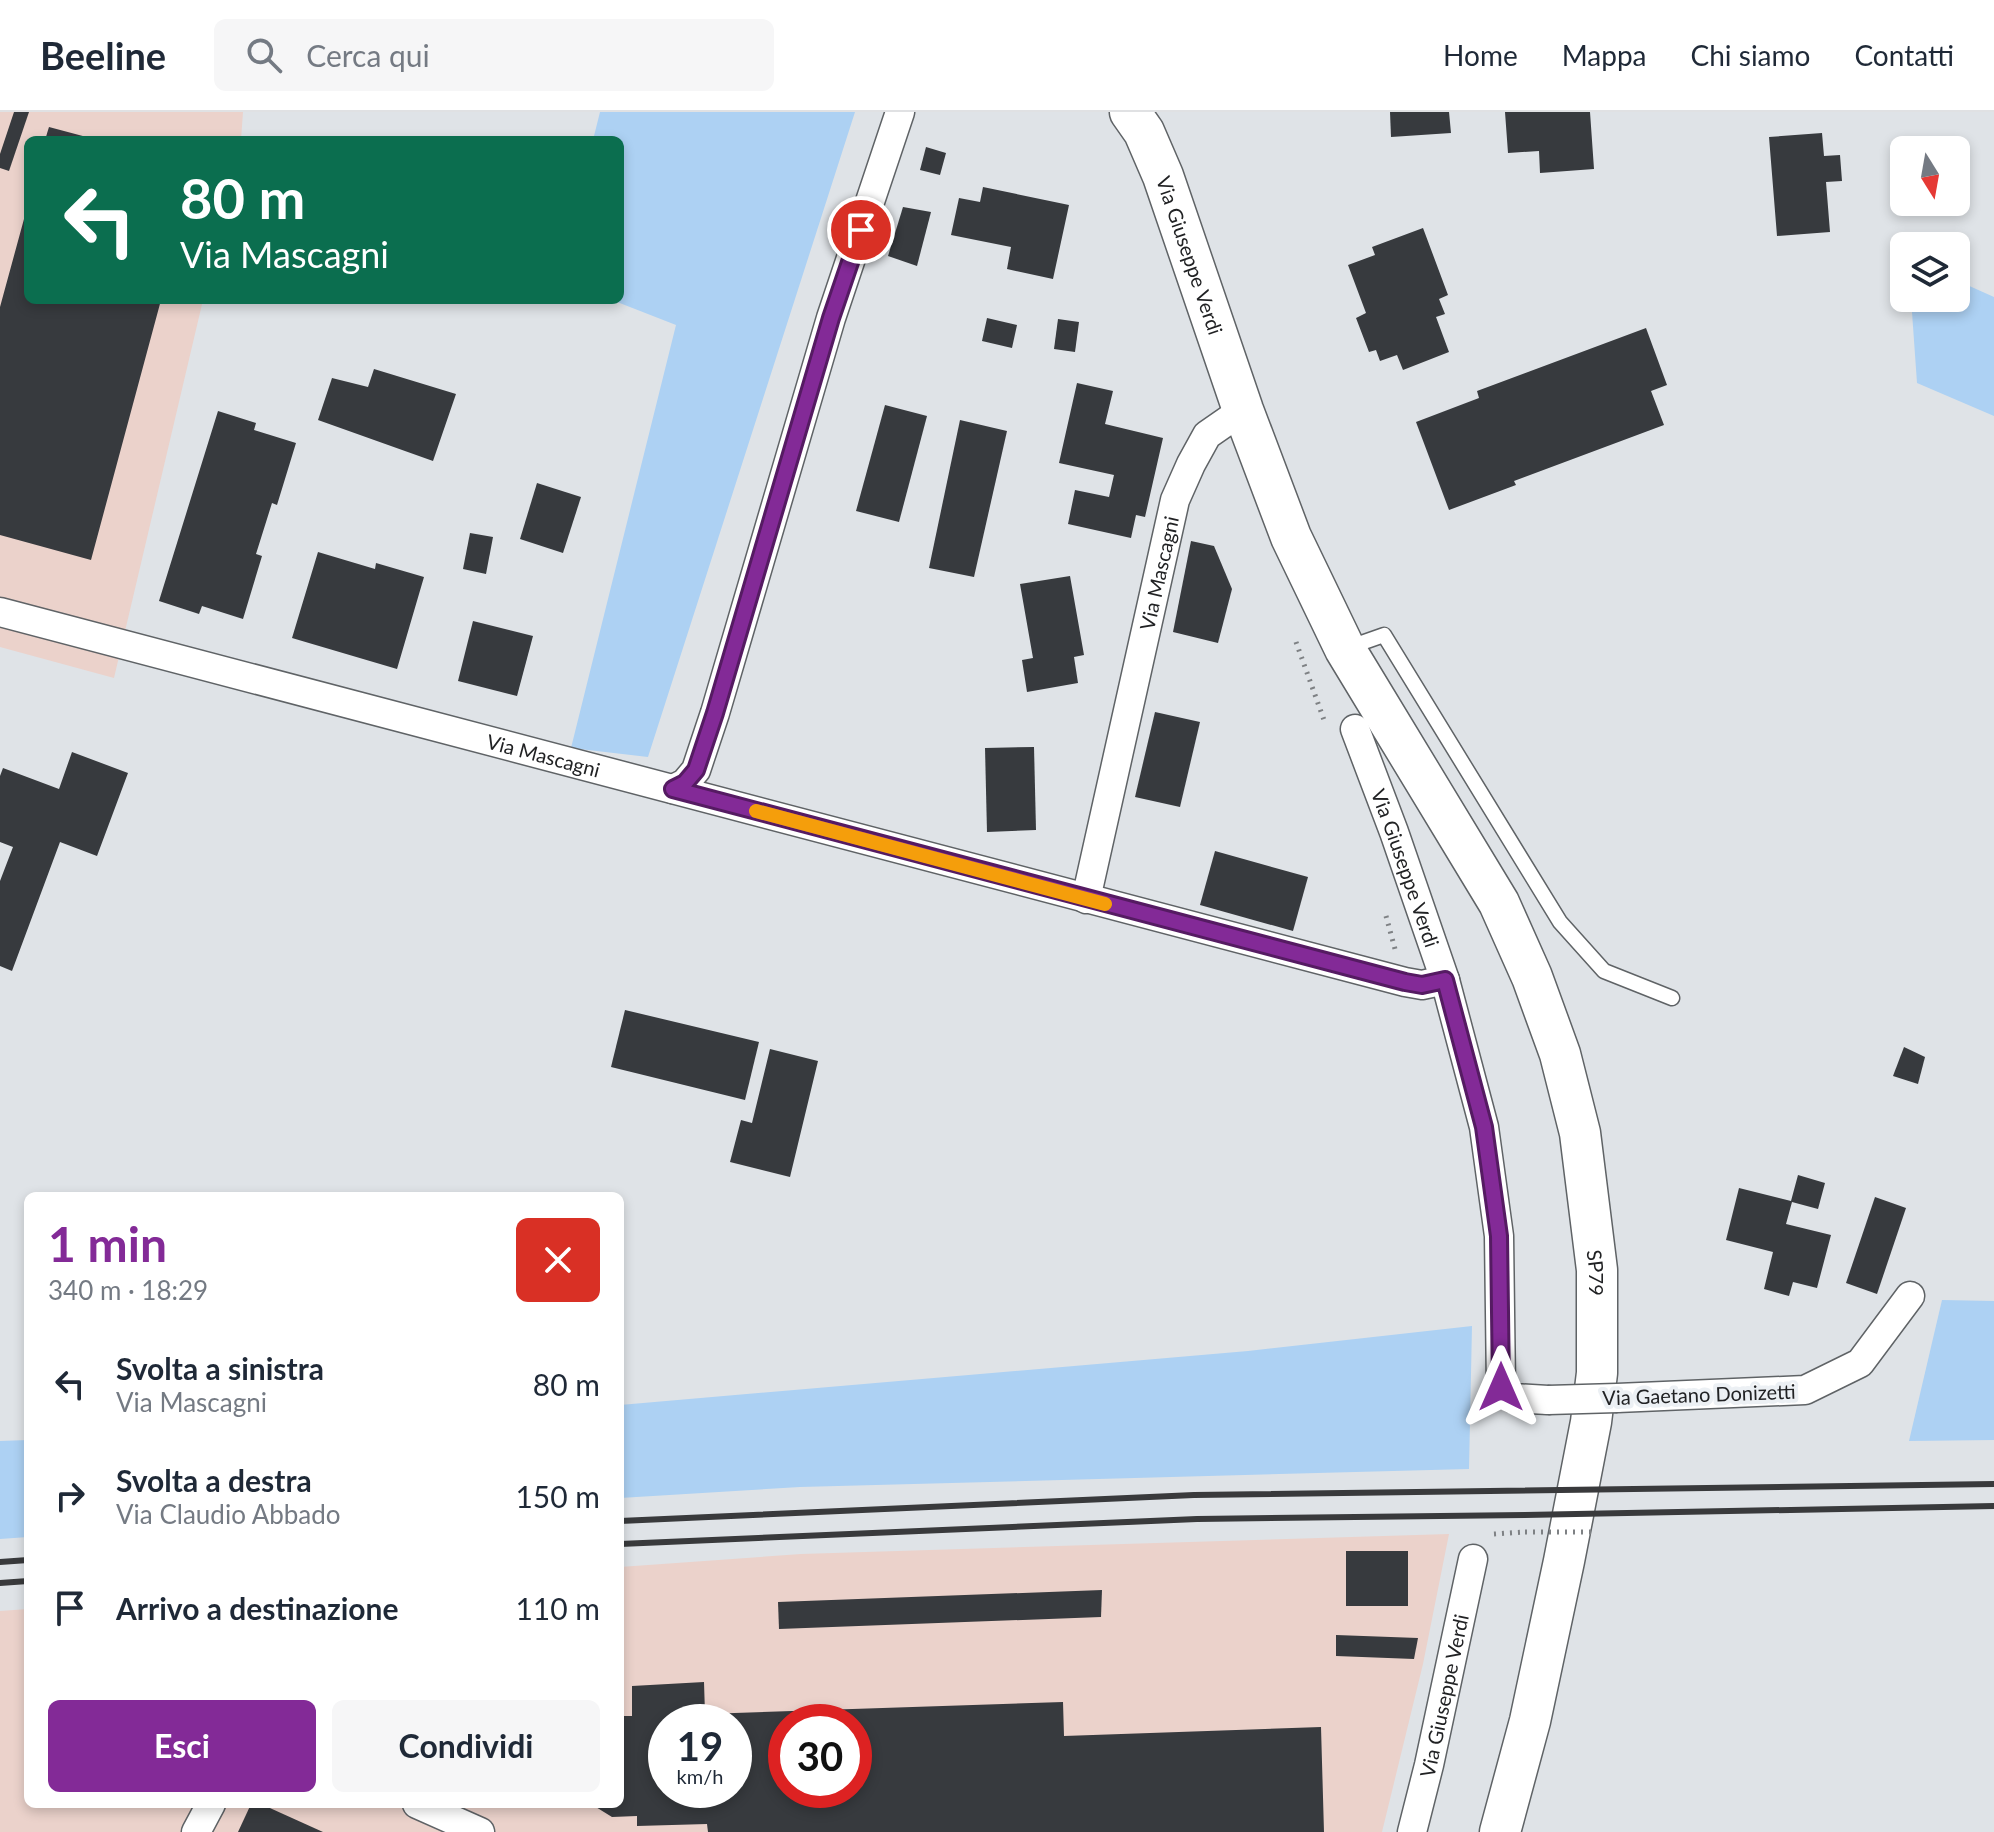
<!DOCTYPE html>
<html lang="it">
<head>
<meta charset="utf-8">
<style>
  :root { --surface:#fff; --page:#f6f6f7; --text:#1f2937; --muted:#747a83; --line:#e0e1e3; --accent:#832a97 }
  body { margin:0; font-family:Lato,sans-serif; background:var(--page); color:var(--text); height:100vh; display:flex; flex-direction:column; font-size:30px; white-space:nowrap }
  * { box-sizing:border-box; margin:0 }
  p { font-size:26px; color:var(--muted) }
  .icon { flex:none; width:44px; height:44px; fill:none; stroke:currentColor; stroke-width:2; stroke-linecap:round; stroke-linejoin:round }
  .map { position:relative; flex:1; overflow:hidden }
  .sheet { position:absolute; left:24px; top:1080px; width:600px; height:616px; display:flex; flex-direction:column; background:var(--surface); border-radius:12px; box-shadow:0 4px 12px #0003 }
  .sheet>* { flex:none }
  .hud { position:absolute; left:24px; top:24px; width:600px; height:168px; border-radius:12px; box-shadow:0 4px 12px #0003; background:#0b6e4f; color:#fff; overflow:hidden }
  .needle { width:52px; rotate:169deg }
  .tools { position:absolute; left:1890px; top:24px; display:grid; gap:16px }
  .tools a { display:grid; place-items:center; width:80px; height:80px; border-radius:12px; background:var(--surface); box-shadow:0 4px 12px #0003; font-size:40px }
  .speed { position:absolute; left:648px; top:1592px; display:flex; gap:16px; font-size:40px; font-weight:700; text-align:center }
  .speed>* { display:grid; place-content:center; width:104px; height:104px; border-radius:50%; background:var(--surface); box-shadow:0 4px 12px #0003; line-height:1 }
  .speed small { font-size:20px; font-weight:400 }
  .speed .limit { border:12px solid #d22; background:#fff; color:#111 }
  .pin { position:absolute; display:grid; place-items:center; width:68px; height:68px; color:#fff; margin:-34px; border:4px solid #fff; border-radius:50%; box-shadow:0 2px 8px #0007 }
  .me { position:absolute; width:88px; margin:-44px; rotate:0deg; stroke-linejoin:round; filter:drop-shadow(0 0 6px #0008) }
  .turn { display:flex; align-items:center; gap:28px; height:168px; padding:0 24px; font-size:36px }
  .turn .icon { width:104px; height:104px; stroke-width:2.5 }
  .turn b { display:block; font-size:56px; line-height:68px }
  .round { display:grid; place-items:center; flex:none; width:84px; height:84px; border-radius:12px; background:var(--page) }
  .overview { display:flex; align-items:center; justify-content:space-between; height:136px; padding:0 24px }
  h1 { font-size:48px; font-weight:700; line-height:60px; color:var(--accent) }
  .cta { display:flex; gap:16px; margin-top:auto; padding:16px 24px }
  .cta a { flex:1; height:92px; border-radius:12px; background:var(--accent); color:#fff; font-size:32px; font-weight:700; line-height:92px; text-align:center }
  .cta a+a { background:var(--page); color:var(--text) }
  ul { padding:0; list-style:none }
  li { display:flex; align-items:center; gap:24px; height:112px; padding:0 24px }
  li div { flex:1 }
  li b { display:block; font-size:30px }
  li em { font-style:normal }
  header { display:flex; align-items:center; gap:48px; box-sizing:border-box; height:112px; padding:0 40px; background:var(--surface); border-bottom:2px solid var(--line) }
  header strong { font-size:38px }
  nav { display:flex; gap:44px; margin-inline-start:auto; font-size:28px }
  .search { width:560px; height:72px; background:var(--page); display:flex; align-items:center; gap:20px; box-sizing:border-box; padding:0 28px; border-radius:12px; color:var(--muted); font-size:30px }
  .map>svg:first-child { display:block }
</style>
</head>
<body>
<header>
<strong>Beeline</strong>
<div class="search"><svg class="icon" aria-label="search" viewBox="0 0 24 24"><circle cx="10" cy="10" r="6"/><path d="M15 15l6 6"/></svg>Cerca qui</div>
<nav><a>Home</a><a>Mappa</a><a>Chi siamo</a><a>Contatti</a></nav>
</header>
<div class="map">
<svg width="1994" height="1720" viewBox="0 0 1994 1720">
  <rect width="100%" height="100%" fill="#dfe3e7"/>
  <!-- industrial -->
  <g fill="#ebd2cb" fill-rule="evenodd">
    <polygon points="0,0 243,0 241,28 28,28 28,188 203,188 114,566 0,535"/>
    <path d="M 1449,1422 L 1423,1552 L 1382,1720 L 0,1720 L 0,1499 L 28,1497 L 28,1692 L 620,1692 L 620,1455 L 801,1442 ZM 666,1610 L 734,1610 L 734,1678 L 666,1678 ZM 786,1610 L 854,1610 L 854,1678 L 786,1678 Z"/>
  </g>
  <!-- green -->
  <g fill="#add1f3">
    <polygon points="600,0 855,0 648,645 571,636 676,213 612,188 620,188 620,28 593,28"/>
    <polygon points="1956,168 1994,185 1994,304 1917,271 1911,186 1956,186"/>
    <polygon points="1942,1188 1994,1189 1994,1328 1909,1329"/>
    <polygon points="1472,1214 1469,1357 800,1375 620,1386 620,1293 1248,1239"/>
    <polygon points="28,1328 28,1425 0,1427 0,1329"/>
  </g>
  <!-- building -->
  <g fill="#373a3e" fill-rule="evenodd">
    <polygon points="14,0 29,0 9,59 0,56 0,42"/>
    <polygon points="1390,0 1449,0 1451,21 1391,25"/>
    <polygon points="1505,0 1590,0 1594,57 1540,61 1539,39 1508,41"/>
    <polygon points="49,15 94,27 94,28 45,28"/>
    <polygon points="1822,21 1824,44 1840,43 1842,69 1826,70 1830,120 1777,124 1769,25"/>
    <polygon points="926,35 946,41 940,63 920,58"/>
    <polygon points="983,75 1069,93 1053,167 1007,157 1011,135 951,123 959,86 980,90"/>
    <polygon points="903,95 931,100 917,154 888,144"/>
    <polygon points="27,96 28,188 161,188 91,448 0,423 0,195"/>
    <polygon points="1423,116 1448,183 1439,187 1445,202 1436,205 1449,240 1403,258 1397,243 1380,249 1376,238 1369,240 1356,206 1366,201 1348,153 1375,143 1372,135"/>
    <polygon points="987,206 1017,213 1012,236 982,229"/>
    <polygon points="1058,207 1079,210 1075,240 1054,237"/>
    <polygon points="1646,216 1667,273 1651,279 1664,313 1514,369 1516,373 1449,398 1416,310 1479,286 1477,279"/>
    <polygon points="374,257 456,282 433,349 318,308 332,266 368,275"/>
    <polygon points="1077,271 1113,279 1105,312 1163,326 1145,405 1136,403 1131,426 1068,412 1075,378 1109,385 1114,363 1059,351"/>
    <polygon points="885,293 927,304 899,410 856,399"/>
    <polygon points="218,299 256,311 254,318 296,331 277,393 272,391 256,442 262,444 243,507 202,494 199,502 159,489"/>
    <polygon points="960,308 1007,319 974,465 929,456"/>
    <polygon points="537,371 581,385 563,441 520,427"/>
    <polygon points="470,421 493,425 486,462 463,457"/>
    <polygon points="1191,429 1214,434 1232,477 1218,531 1173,520"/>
    <polygon points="318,440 375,457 376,451 424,465 397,557 292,526"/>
    <polygon points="1070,464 1084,543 1074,545 1078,571 1027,580 1022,548 1033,546 1020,472"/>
    <polygon points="473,509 533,524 517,584 458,569"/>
    <polygon points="1155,600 1200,610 1180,695 1135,685"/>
    <polygon points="1034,635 1036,718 987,720 985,636"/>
    <polygon points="72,640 128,661 97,744 60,730 12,859 0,854 0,769 13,735 0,730 0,664 3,656 59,677"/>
    <polygon points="1215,739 1308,765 1293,819 1200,793"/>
    <polygon points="625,898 759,930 745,988 611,955"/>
    <polygon points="1904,935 1925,945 1918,972 1893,964"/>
    <polygon points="770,937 818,949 790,1065 730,1050 741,1008 752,1011"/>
    <polygon points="1798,1063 1825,1071 1818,1097 1792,1090 1786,1112 1831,1123 1817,1176 1793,1170 1789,1184 1764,1177 1773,1140 1726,1128 1739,1076 1791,1089"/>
    <polygon points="1875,1085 1906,1096 1877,1182 1846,1171"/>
    <rect x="1346" y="1439" width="62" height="55"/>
    <polygon points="1102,1478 1101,1505 779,1517 778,1490"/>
    <polygon points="1336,1523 1418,1526 1414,1547 1336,1544"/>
    <path d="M 704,1570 L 705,1602 L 1063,1590 L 1064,1624 L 1321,1615 L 1324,1720 L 708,1720 L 707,1712 L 637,1714 L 637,1704 L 612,1705 L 591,1692 L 620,1692 L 620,1604 L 632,1604 L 632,1574 ZM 666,1610 L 734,1610 L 734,1678 L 666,1678 ZM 786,1610 L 854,1610 L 854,1678 L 786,1678 Z"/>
    <polygon points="251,1692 261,1692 323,1720 238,1720"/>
  </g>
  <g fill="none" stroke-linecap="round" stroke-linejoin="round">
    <!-- service casing -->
    <g stroke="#5f6366" stroke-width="17">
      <polyline id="service" points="1347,536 1384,523 1560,810 1604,859 1672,886"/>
    </g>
    <!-- minor casing -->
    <g stroke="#5f6366" stroke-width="31">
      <g id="minor">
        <path id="s1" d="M 0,500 L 1405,870 L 1422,873 L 1445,868"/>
        <path id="s2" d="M 1355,617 L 1394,720 L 1445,868 L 1484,1015 L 1499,1124 L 1501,1275 L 1513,1286 L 1548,1288"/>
        <polyline points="673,677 685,671 696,658 715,601 831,206 900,0"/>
        <path id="s3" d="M 1086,787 L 1175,388 L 1191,352 L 1207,323 L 1243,298"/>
        <polyline points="1617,1286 1805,1278 1860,1251 1910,1184"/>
        <polyline points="417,1692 480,1720"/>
        <polyline points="196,1720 211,1692"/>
        <path id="s4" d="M 1412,1720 L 1429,1653 L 1473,1447"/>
      </g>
    </g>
    <!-- secondary casing -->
    <g stroke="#5f6366" stroke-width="43">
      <g id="secondary">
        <path id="s5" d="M 1130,0 L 1144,20 L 1163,64 L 1243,298 L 1291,425 L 1345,537 L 1499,791 L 1532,865 L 1560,942 L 1580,1021 L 1597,1158 L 1597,1261 L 1591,1310 L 1564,1449 L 1530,1609 L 1500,1720"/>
      </g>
    </g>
    <!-- path -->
    <g stroke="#7e8184" stroke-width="5" stroke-dasharray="2 6" stroke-linecap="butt">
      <polyline points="1296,530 1324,608"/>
      <polyline points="1386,804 1395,837"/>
      <polyline points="1494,1422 1525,1420"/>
    </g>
    <!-- service -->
    <use href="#service" stroke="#fff" stroke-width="14"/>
    <!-- minor -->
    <use href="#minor" stroke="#fff" stroke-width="28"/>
    <!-- secondary -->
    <use href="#secondary" stroke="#fff" stroke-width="40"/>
    <!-- rail -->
    <g stroke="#393a3c" stroke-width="6">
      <polyline points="620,1409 1194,1383 1994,1372"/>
      <polyline points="620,1432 1197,1407 1525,1403 1994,1394"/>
      <polyline points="0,1450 28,1448"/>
      <polyline points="0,1471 28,1469"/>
    </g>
    <!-- minor-bridge casing -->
    <g stroke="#5f6366" stroke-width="31" stroke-linecap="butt">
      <polyline id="minor-bridge" points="1548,1288 1617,1286"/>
    </g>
    <!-- path-bridge -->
    <polyline stroke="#7e8184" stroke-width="5" stroke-dasharray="2 6" stroke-linecap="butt" points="1525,1420 1592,1420"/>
    <!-- minor-bridge -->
    <use href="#minor-bridge" stroke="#fff" stroke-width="28"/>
  </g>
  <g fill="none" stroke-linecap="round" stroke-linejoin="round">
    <!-- route casing -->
    <g stroke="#551b62" stroke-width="20">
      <polyline id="route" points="861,118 831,206 715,601 696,658 685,671 673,677 1405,870 1422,873 1445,868 1484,1015 1499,1124 1501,1275"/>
    </g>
    <!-- route -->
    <use href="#route" stroke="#832a97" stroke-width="14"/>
    <!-- slow -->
    <polyline stroke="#f59e0b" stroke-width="14" points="756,699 1105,792"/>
  </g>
  <g text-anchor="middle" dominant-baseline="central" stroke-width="8" stroke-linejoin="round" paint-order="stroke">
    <!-- street labels -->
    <g font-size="20" fill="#212224" stroke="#ecf0f4">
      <text stroke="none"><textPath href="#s5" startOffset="156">Via Giuseppe Verdi</textPath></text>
      <text stroke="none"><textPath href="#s3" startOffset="334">Via Mascagni</textPath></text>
      <text stroke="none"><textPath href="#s1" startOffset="562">Via Mascagni</textPath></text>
      <text stroke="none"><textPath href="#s2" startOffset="148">Via Giuseppe Verdi</textPath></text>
      <text stroke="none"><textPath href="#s5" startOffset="1262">SP79</textPath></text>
      <text transform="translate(1699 1282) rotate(-2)">Via Gaetano Donizetti</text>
      <text stroke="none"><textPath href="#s4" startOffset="140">Via Giuseppe Verdi</textPath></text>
    </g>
  </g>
</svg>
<div class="tools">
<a><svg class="needle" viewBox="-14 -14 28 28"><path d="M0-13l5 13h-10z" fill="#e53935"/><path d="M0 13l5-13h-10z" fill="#747a83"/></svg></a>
<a><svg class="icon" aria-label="layers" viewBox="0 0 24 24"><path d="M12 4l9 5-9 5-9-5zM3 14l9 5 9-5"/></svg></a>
</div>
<div class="speed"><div>19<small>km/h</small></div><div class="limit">30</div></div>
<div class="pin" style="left:861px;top:118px;background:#d93025"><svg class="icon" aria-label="arrive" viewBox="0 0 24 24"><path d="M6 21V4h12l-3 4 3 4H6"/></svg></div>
<svg class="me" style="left:1501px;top:1275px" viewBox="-20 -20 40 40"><path d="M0-17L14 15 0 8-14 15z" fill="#832a97" stroke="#fff" stroke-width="4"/></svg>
<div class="hud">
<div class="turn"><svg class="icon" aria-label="left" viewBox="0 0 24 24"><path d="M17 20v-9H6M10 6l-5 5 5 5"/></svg><div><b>80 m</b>Via Mascagni</div></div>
</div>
<section class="sheet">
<div class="overview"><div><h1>1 min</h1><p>340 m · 18:29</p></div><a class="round" style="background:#d93025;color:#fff"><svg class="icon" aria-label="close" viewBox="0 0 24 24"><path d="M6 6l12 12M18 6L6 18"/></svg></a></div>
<ul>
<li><svg class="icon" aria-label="left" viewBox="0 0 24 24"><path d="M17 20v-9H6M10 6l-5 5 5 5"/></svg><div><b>Svolta a sinistra</b><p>Via Mascagni</p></div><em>80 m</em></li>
<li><svg class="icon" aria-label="right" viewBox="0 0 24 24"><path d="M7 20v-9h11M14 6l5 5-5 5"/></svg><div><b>Svolta a destra</b><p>Via Claudio Abbado</p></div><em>150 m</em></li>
<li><svg class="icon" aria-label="arrive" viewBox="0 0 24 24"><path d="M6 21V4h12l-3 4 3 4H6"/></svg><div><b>Arrivo a destinazione</b></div><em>110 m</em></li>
</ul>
<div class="cta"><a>Esci</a><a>Condividi</a></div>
</section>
</div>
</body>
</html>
